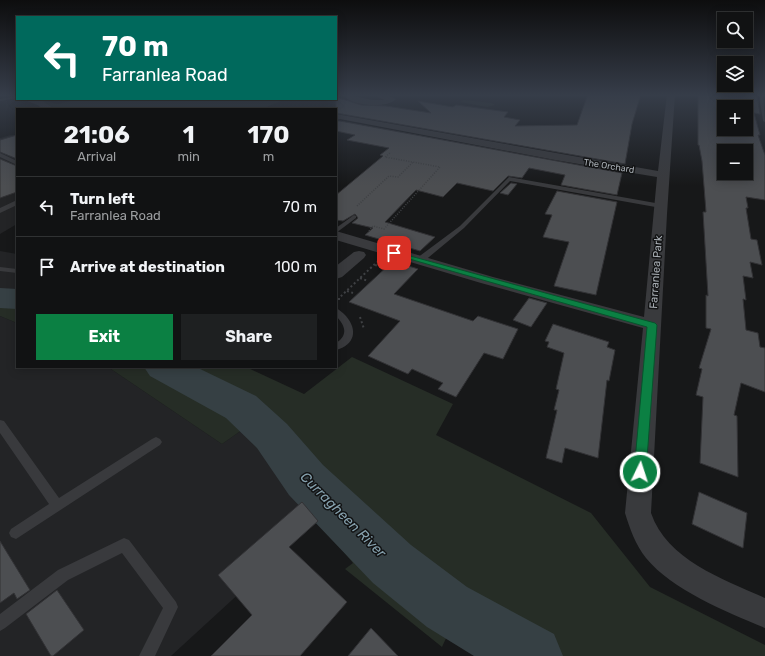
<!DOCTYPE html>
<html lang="en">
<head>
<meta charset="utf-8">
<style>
  :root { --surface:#111213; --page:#1e2021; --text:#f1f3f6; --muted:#9c9ea0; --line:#303233; --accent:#0b8043 }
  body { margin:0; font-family:Rubik,sans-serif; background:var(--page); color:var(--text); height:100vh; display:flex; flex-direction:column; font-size:15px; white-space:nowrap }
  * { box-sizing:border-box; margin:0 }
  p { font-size:13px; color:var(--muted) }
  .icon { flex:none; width:22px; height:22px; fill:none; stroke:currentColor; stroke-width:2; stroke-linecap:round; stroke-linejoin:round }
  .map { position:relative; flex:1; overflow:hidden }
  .drawer { position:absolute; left:16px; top:108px; width:321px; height:260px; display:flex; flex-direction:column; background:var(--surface); border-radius:0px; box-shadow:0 2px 10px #0003,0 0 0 1px var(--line) }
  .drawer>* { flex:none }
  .top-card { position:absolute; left:16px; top:16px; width:321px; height:84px; border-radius:0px; box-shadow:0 2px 10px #0003,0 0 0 1px var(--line); background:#00695c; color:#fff; overflow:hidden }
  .fabs { position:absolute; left:717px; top:12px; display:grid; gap:8px }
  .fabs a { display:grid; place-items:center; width:36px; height:36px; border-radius:0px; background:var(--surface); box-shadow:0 2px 10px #0003,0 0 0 1px var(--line); font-size:20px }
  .pin { position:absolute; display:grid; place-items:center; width:34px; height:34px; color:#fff; margin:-17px; border-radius:8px; box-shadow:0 2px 6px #0006 }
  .me { position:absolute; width:44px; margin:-22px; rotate:4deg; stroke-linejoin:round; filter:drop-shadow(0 0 3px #0008) }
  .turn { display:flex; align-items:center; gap:14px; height:84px; padding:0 20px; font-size:18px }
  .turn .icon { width:52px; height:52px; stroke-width:2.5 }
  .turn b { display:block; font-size:28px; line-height:34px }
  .eta { display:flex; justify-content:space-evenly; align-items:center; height:68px; text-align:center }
  .eta b { font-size:24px; font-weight:700; line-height:28px }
  .cta { display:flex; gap:8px; margin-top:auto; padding:8px 20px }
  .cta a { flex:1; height:46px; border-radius:0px; background:var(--accent); color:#fff; font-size:16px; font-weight:700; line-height:46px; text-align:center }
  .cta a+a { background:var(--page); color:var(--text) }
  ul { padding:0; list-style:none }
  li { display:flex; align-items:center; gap:12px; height:60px; padding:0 20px; border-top:1px solid var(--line) }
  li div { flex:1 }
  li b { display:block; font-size:15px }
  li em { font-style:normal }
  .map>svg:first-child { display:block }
</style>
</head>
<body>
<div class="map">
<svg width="765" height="656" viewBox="0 0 765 656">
  <rect width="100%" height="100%" fill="#171819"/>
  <!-- built -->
  <g fill="#232426">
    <polygon points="11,135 17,136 17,224 0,234 0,138"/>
    <polygon points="0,251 17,254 17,303 0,305"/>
    <polygon points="0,316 17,323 17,367 108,367 222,444 242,430 318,521 171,656 0,656"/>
  </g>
  <!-- green -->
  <g fill="#262d26">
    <polygon points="36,99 57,104 81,99 286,99 261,109 48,109 53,107"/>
    <polygon points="464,100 492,103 495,105 487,107 460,102"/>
    <polygon points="17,303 17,323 0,316 0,305"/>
    <polygon points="352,357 453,404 436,435 591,513 650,587 765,645 765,656 475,656 447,636 442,647 345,569 353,563 242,430 222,444 108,367 246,367 304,394"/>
  </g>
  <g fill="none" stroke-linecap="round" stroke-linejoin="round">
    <!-- river -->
    <g fill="#364044" fill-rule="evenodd">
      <polygon points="0,288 17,289 17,309 0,308"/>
      <polygon points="144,367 196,367 256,396 287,424 323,465 411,545 467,587 554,634 563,656 474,656 427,627 373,583 289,495 257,448 226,418 150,376"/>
    </g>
  </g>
  <!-- building -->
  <g fill="#4c4e51" stroke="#323235" fill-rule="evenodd">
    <polygon points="588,94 641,94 632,124 625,164 336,113 336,97 361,105 386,106 431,113 418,101 453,107 456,105 508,112 504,117 520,120 515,126 577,125"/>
    <path d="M 698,94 L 737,97 L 744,97 L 745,94 L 757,96 L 760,114 L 754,113 L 760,135 L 758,135 L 765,155 L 765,200 L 746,197 L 748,208 L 746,208 L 751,239 L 757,240 L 762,265 L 750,262 L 753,278 L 743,276 L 746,300 L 743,299 L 746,330 L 758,333 L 760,347 L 765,348 L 765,392 L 741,383 L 734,415 L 737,416 L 738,477 L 700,463 L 703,397 L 696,395 L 702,369 L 699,368 L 711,329 L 706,328 L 706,295 L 708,296 L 703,212 L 706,212 L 702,161 L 699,145 L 698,145 ZM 724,107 L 746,107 L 746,129 L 724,129 ZM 724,151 L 746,151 L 746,173 L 724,173 Z"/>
    <polygon points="336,121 340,121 622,173 617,195 561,185 565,175 529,168 522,178 508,176 493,191 457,183 443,197 416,190 385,222 435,237 420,251 365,235 373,228 352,223 358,218 355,214 343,221 336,220 336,195 383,156 380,155 389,148 347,140 355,135 336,131"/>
    <polygon points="17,135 17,159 0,152 0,140"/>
    <polygon points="0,159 17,166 17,192 0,198"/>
    <polygon points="511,183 517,184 508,195 500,193"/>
    <polygon points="557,191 617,202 596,295 554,286 569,242 543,237 552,215 545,214"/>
    <polygon points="393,261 418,269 394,294 473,321 478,316 518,329 503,359 484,353 456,397 438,389 443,383 412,369 408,374 368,356 400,321 349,302"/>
    <polygon points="529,298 547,303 531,327 513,320"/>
    <polygon points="553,324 609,342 607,347 615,350 609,381 607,380 598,458 565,448 562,463 546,458 557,410 554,410 559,390 556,389 564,353 547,347 549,342 545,341"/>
    <polygon points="699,492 747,513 743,548 692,524"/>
    <polygon points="302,502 318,521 289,547 347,602 300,656 211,656 252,615 218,575"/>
    <polygon points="0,541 30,590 17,599 14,593 0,603"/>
    <polygon points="57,590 84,630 53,656 51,656 26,614"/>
    <polygon points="371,628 398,656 348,656"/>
  </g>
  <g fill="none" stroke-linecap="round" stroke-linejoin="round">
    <!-- path-far1 -->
    <g stroke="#3f4144" stroke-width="1.5" stroke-dasharray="1 1.5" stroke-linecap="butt">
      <polyline points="357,206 389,176 398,177 413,162"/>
      <polyline points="369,231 373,226 384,229 440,167 385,157 391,152"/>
    </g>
    <!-- path -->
    <g stroke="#3f4144" stroke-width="2" stroke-dasharray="2 2.5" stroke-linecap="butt">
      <polyline points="375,265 382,267"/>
      <polyline points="360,278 368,281"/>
      <polyline points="347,291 353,293"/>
      <polyline points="339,300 339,298 377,262"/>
      <polyline points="360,317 364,329"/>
    </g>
    <!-- lane -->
    <g fill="#393a3d" fill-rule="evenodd">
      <polygon points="759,94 763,94 765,122 763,121"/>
      <polygon points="17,96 17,98 0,101 0,99"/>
      <polygon points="0,153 17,161 17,165 0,157"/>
      <polygon points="509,177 661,204 664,206 661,208 510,181 464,228 423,262 417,262 417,258 460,226"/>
      <polygon points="17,200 17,205 0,213 0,208"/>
      <polygon points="354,215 356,216 356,218 336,233 336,228"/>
      <polygon points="0,267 17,269 17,273 0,271"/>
      <path d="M 336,308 C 340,310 343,313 346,316 C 358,330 355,345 336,350 L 336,343 C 349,335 345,325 336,316 Z"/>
      <polygon points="0,420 4,421 59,498 152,439 156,437 160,439 162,442 160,445 16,539 11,537 9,533 11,529 49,504 0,433"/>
      <polygon points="124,538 129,540 176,602 178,607 155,656 139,656 163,608 122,553 68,580 5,628 0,631 0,614 58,570"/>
    </g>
    <!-- street -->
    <g fill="#393a3d" fill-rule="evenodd">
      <path d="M 345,94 L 354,94 L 354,96 L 372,100 L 385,100 L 370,94 L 385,94 L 396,99 C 387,109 352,106 344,96 Z"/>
      <path d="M 667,94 L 675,94 L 667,214 L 651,513 C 667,560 723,579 765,598 L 765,628 C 727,612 672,590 646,558 C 635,544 630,529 625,513 L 643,328 L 481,283 L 336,240 L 336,231 L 493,277 L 644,317 L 657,177 L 555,160 L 340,119 L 336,120 L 336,114 L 658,171 Z"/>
      <polygon points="22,99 39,99 52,107 51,109 37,109 40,106"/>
      <polygon points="359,251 364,252 366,255 364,258 342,277 336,279 336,266 354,252"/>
    </g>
  </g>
  <!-- sky -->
  <linearGradient id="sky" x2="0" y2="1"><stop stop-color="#0d0d0e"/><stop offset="0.51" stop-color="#363d49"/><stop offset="1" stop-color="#363d49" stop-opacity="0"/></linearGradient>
  <rect width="765" height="186" fill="url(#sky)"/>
  <!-- route -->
  <polygon fill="#0b8043" stroke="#07532c" points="392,251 655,323 657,325 646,472 645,476 640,477 636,476 634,472 647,327 392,254"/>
  <g text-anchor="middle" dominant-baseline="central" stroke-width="3" stroke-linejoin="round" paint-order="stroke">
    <!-- far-street labels -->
    <g font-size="9" fill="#abb1b7" stroke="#121314">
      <text transform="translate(609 166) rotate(9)">The Orchard</text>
    </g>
    <!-- street labels -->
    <g font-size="11" fill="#abb1b7" stroke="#121314">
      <text transform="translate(656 272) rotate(-86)">Farranlea Park</text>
    </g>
    <!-- near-water labels -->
    <g font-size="14" font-style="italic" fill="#86a1ae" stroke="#121314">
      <text transform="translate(343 515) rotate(45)">Curragheen River</text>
    </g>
  </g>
</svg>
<div class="fabs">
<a><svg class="icon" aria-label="search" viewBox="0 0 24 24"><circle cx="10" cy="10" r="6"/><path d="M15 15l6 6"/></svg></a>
<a><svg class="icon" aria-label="layers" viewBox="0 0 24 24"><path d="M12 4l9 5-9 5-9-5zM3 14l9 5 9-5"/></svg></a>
<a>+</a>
<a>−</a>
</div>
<div class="pin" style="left:394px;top:253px;background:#d93025"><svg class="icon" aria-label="arrive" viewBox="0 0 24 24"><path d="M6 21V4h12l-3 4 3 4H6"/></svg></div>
<svg class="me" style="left:640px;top:472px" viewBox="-20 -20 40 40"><circle r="17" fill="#0b8043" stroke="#fff" stroke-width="3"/><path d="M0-11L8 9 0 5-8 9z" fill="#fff"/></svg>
<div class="top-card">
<div class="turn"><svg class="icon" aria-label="left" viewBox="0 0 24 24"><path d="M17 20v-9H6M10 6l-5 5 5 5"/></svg><div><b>70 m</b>Farranlea Road</div></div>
</div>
<section class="drawer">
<div class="eta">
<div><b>21:06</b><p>Arrival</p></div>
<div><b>1</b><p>min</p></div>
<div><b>170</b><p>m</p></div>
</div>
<ul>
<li><svg class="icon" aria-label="left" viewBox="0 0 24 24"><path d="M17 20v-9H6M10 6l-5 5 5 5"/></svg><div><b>Turn left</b><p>Farranlea Road</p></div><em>70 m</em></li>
<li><svg class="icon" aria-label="arrive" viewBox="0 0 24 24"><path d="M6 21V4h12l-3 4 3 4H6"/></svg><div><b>Arrive at destination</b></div><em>100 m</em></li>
</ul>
<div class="cta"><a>Exit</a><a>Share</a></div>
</section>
</div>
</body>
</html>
